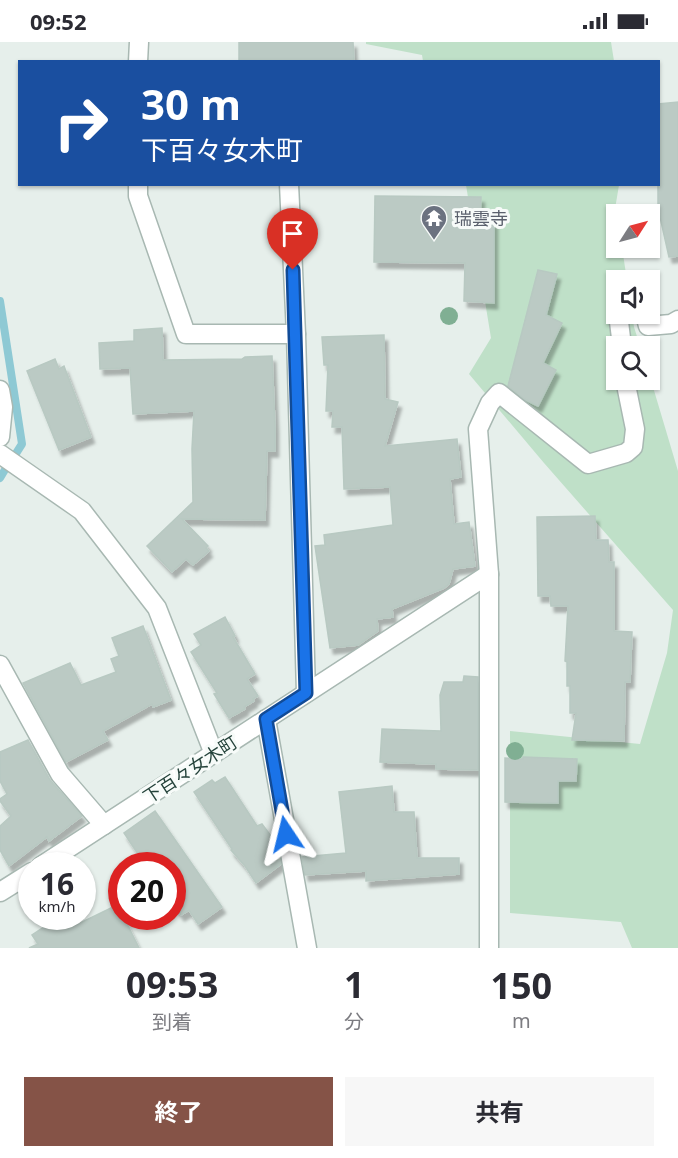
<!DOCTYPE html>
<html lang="ja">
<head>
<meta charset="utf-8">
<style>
  :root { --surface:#fff; --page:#f7f7f7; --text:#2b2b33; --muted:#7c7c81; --accent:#855347 }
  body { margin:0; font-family:"Noto Sans","Noto Sans JP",sans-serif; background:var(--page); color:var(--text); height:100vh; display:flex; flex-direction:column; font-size:22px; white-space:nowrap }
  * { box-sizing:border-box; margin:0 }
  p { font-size:20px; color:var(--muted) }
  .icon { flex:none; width:33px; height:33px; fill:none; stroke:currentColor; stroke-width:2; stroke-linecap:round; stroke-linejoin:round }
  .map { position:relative; height:906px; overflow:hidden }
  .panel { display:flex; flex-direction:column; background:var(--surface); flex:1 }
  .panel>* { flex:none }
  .banner { position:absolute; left:18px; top:18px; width:642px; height:126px; border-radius:0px; box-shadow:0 2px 4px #0004; background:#1a4fa0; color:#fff; overflow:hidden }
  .needle { width:39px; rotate:54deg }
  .buttons { position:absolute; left:606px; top:162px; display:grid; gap:12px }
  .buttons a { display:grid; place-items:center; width:54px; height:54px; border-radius:0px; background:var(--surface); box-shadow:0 2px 4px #0004; font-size:30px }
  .speed { position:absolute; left:18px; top:810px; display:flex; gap:12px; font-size:30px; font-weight:700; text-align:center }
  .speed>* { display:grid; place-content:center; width:78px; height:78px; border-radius:50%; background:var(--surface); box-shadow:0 2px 4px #0004; line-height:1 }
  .speed small { font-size:15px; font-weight:400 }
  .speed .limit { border:9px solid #d22; background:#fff; color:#111 }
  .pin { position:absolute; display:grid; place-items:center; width:51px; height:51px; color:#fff; margin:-62px -26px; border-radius:50% 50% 50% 0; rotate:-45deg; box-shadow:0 0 6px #0007 }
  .pin .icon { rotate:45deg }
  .me { position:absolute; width:66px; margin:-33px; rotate:350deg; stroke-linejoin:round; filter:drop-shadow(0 0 4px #0008) }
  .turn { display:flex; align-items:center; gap:21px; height:126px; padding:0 24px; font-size:27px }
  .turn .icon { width:78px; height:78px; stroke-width:2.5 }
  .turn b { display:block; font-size:42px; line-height:51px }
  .eta { display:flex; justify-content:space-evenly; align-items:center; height:102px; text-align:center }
  .eta b { font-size:36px; font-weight:700; line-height:42px }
  .primary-button { display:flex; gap:12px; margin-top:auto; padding:12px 24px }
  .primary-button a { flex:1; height:69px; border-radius:0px; background:var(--accent); color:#fff; font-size:24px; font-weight:700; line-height:69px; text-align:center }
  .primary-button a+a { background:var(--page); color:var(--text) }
  .status { display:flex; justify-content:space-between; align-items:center; height:42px; padding:0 30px; background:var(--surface); direction:ltr }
  .status svg { height:16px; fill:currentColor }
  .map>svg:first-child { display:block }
</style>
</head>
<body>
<div class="status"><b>09:52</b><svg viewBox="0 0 49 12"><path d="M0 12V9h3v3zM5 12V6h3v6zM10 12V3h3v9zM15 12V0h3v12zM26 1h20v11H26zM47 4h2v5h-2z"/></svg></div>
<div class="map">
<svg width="678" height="906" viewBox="0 0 678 906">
  <defs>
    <filter id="shadow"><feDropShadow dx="3.5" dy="6" stdDeviation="1.5" flood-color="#0004"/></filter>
  </defs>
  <rect width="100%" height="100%" fill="#e6efeb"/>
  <!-- green -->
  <g fill="#bfe0c8">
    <polygon points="366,0 611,0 614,19 423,19 422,13 366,2"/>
    <polygon points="466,143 619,143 615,167 616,206 622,206 627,238 616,238 616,272 632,272 634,285 640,304 616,304 616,338 650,338 650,335 678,429 678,906 632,906 621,880 510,871 510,689 640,702 667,611 673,568 544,421 469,332 491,296"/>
  </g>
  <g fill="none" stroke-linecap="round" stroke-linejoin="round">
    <!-- stream -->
    <g stroke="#8ec9d4" stroke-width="8">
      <polyline points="0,259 22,402 15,413"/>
      <polyline points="0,436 6,426"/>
    </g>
  </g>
  <!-- building -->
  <g fill="#bbcac4" stroke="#b8c9c2" stroke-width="1.5" filter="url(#shadow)">
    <polygon points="239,0 353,0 354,20 239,20"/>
    <polygon points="678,60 678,214 669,215 658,166 658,62"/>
    <polygon points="375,154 481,155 480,178 494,179 494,261 464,259 465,221 374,220"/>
    <polygon points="538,228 557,232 546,273 562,281 543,321 556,328 538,364 524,357 508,344"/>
    <polygon points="162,286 163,318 242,317 245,315 272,314 275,385 275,409 267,409 265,478 182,477 208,504 206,506 209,509 193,523 186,517 172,530 147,504 193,460 192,407 194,369 133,372 130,326 100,327 99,301 134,299 134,288"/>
    <polygon points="384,293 385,357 398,360 385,404 457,397 461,435 450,437 454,482 469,480 475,524 453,527 449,542 444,546 392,567 393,575 377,577 378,589 358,603 330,606 315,504 325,503 324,493 393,483 390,445 344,447 342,385 332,385 333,369 326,369 328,323 324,323 322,295"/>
    <polygon points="55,317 59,327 64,324 91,395 59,408 27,329"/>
    <polygon points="595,474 596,498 608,498 609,520 614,520 614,589 632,590 630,640 625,640 624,699 572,698 576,671 570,671 570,644 567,644 567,620 565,619 568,564 551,564 550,554 538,554 537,475"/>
    <polygon points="225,575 235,594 233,595 255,632 247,637 258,654 253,657 254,659 244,665 245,667 229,676 214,652 217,651 191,610 201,603 194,592"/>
    <polygon points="143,584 171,658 153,665 152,662 103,689 108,698 66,720 23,641 70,621 81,643 116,630 111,617 119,614 112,596"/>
    <polygon points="464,634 478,635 478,728 436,727 436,722 380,720 382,687 441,689 440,653 444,640 463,640"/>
    <polygon points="28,698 50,738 82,774 49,799 47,795 9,824 0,808 0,784 11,774 0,759 0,757 7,752 0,739 0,710"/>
    <polygon points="523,715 577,717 576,739 558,739 558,761 505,760 505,716 523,717"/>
    <polygon points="225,735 257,784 262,782 274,798 270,801 279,813 281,822 256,841 245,824 231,808 232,807 194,750 212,738 215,741"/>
    <polygon points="392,744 394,770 414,770 417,816 459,816 459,832 366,839 366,829 305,833 302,815 346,811 339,750"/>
    <polygon points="155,769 222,865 198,882 189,868 181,873 172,862 172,824 146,824 124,791"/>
    <polygon points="117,863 122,874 123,874 139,906 29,906 38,902 32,893 59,875 68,887"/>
  </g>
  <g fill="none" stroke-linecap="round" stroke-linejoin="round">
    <!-- minor casing -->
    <g stroke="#a8b8b2" stroke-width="21">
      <g id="minor">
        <polyline points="138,20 139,0"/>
        <polyline points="138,142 138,154 186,292 296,292 306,651"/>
        <polyline points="289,142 296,292"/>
        <polyline points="618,272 622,304"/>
        <polyline points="645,272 648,284 671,282 678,278"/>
        <polyline points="0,348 3,365 0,395"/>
        <polyline points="0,412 82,469 157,566 214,712"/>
        <polyline points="0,623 60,732 104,783"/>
        <polyline points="266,677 307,906"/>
        <polyline points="41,824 489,532"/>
        <polyline points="0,850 32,830"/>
        <polyline points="489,906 489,532 478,387 490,361 499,351 588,422 626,411 633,405 635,387 625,338"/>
      </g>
    </g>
    <!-- minor -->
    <use href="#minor" stroke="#fff" stroke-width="18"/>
  </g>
  <!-- trees -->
  <g fill="#80af93">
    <circle cx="449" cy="274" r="9"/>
    <circle cx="515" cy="709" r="9"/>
  </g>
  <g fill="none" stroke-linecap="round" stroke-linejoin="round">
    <!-- route casing -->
    <g stroke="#114b97" stroke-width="15">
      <polyline id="route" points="286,792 266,677 306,651 293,228"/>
    </g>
    <!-- route -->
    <use href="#route" stroke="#1a73e8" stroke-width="10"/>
  </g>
  <!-- icons -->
  <defs>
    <g id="temple-pin" transform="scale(1.35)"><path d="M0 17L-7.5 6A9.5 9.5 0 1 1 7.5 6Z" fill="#6b7280" stroke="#f7fbf9"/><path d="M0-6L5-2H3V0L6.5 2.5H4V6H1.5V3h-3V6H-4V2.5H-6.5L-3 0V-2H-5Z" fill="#fff"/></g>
  </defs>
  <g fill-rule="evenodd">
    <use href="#temple-pin" x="434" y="176"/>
  </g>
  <g text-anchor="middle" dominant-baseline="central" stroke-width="6" stroke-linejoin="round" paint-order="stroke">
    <!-- worship labels -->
    <g font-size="18" fill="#5b616d" stroke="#f7fbf9" text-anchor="start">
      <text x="454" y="176">瑞雲寺</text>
    </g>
    <!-- street labels -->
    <g font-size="18" fill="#24423a" stroke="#f7fbf9">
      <text transform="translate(190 727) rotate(-33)">下百々女木町</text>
    </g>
  </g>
</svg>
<div class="buttons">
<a><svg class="needle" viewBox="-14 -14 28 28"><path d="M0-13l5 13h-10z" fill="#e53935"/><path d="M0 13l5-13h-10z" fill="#7c7c81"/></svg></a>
<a><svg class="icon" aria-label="sound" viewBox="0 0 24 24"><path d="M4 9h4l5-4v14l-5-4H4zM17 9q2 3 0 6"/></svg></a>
<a><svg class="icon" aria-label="search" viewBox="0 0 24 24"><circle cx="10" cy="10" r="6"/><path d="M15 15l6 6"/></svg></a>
</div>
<div class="speed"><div>16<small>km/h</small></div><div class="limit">20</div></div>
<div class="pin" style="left:293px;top:228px;background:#d93025"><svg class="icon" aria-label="arrive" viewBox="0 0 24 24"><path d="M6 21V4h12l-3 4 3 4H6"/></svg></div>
<svg class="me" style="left:286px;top:792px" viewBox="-20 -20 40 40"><path d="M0-17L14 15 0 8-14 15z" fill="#1a73e8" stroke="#fff" stroke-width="4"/></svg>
<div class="banner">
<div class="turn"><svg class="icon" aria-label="right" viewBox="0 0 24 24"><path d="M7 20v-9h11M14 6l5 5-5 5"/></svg><div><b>30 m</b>下百々女木町</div></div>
</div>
</div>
<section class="panel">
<div class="eta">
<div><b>09:53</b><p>到着</p></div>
<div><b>1</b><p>分</p></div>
<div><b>150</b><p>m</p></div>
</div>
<div class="primary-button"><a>終了</a><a>共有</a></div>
</section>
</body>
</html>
